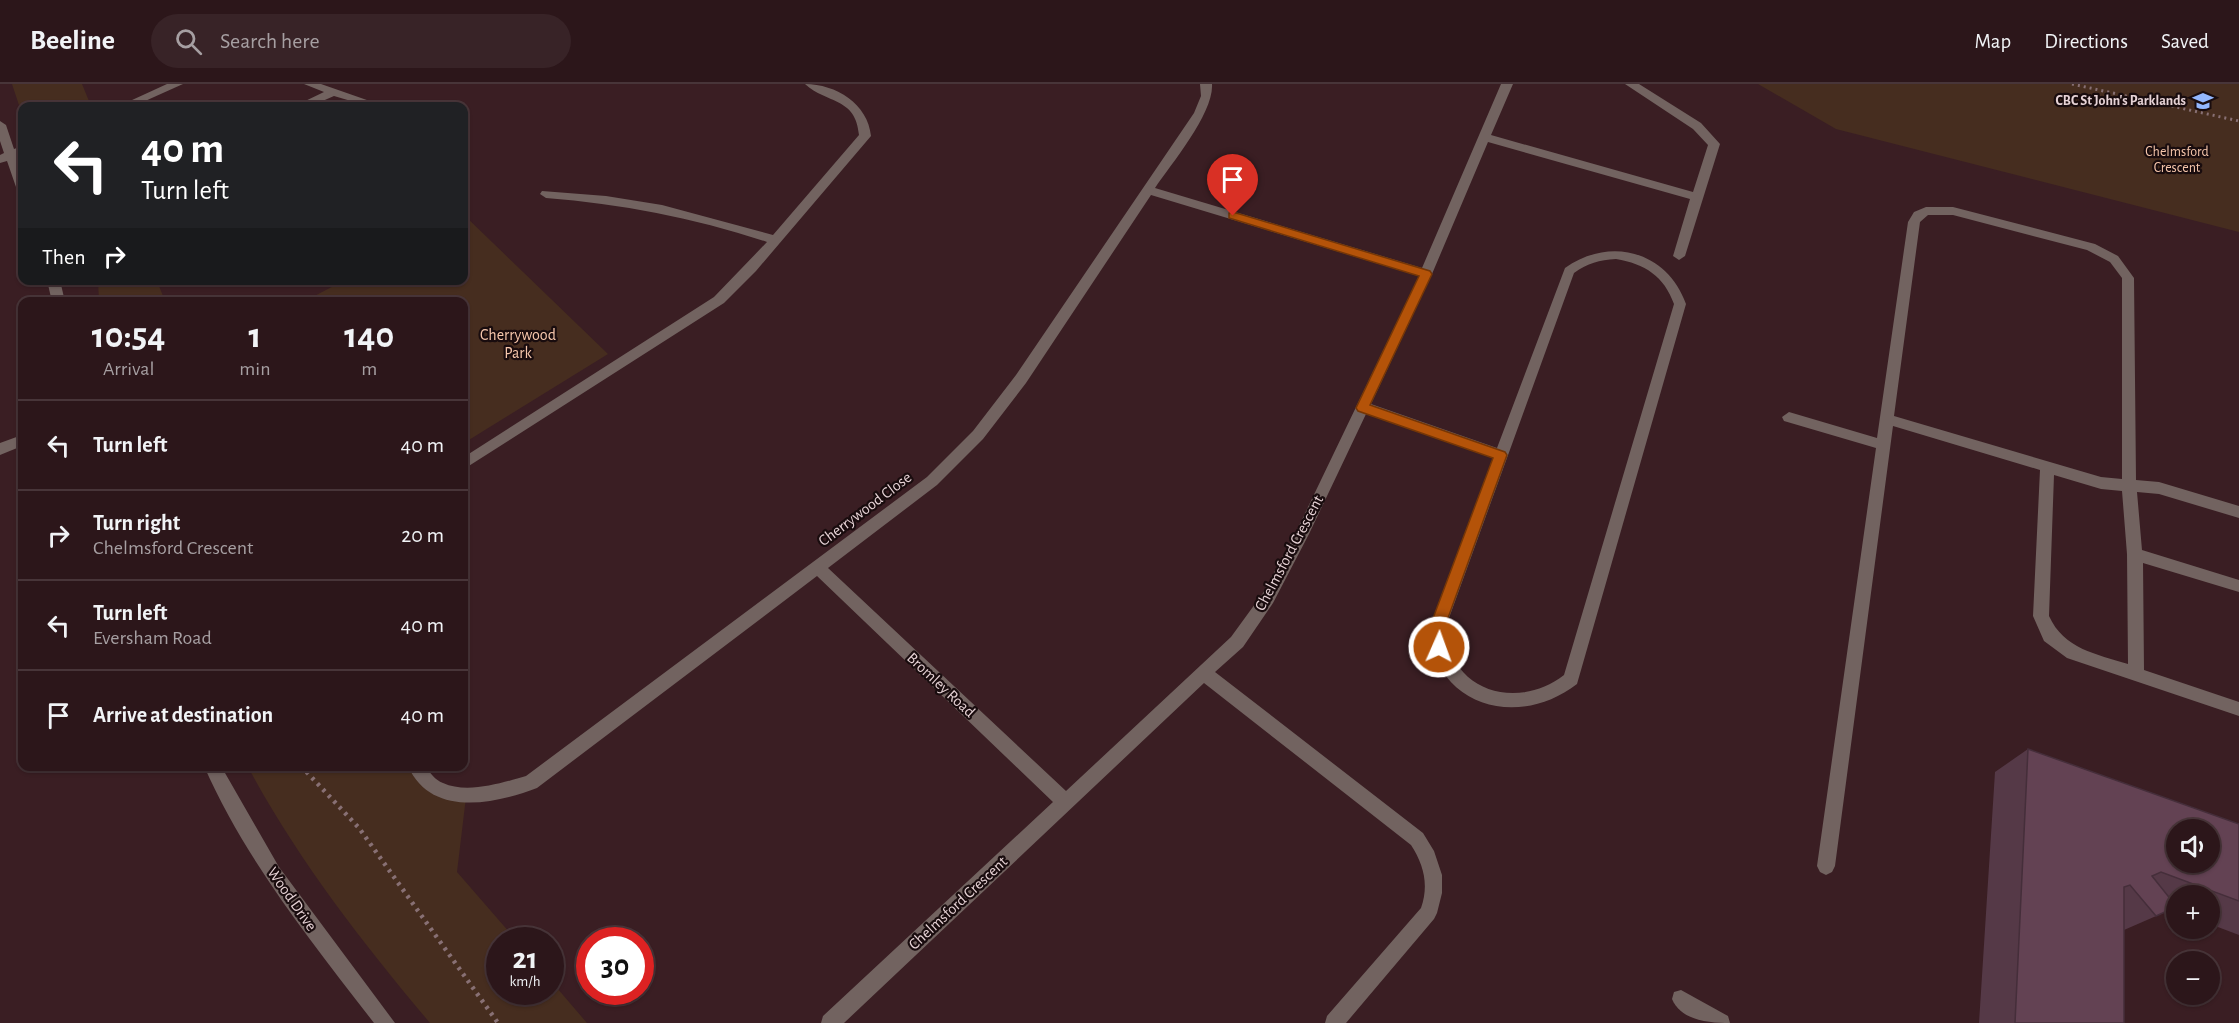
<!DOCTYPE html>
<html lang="en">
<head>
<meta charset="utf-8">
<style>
  :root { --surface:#2c161a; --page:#382327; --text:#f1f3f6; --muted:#a69fa2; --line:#483539 }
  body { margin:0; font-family:"Alegreya Sans",sans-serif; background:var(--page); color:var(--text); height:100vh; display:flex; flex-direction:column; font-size:22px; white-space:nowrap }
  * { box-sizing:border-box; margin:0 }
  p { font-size:20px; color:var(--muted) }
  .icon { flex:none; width:33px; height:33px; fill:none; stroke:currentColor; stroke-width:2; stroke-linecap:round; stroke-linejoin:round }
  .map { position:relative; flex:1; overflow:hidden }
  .sheet { position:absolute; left:18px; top:213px; width:450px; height:474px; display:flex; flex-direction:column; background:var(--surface); border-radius:12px; box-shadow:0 2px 4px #0004,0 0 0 2px var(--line) }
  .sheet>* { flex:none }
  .guide { position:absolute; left:18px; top:18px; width:450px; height:183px; border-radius:12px; box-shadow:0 2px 4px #0004,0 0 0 2px var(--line); background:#202124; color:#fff; overflow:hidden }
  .buttons { position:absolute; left:2166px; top:735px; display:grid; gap:12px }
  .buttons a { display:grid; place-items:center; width:54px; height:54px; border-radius:50%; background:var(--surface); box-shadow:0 2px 4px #0004,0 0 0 2px var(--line); font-size:30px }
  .speed { position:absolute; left:486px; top:843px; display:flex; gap:12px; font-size:30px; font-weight:700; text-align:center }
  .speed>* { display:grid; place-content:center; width:78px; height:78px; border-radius:50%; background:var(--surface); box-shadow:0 2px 4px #0004,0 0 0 2px var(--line); line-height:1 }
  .speed small { font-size:15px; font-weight:400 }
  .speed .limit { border:9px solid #d22; background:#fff; color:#111 }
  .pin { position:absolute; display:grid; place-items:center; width:51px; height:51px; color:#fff; margin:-62px -26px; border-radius:50% 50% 50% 0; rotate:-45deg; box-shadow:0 0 6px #0007 }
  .pin .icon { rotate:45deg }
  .me { position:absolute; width:66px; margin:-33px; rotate:2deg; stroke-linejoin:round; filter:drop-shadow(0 0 4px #0008) }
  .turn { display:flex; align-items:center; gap:21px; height:126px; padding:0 24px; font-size:27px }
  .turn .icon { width:78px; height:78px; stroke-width:2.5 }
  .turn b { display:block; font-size:42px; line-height:51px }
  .then { display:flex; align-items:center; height:57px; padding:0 24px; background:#0003; gap:12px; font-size:22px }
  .eta { display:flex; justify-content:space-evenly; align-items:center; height:102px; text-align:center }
  .eta b { font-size:36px; font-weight:700; line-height:42px }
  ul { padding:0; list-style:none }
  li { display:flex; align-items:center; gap:18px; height:90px; padding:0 24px; border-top:2px solid var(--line) }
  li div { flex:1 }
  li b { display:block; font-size:22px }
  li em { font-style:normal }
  header { display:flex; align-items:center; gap:36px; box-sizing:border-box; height:84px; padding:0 30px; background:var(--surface); border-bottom:2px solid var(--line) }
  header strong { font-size:28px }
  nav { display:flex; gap:33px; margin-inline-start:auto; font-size:21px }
  .search { width:420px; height:54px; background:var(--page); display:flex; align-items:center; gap:15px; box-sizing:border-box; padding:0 21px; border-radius:33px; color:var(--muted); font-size:22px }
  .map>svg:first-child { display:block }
</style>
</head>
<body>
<header>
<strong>Beeline</strong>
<div class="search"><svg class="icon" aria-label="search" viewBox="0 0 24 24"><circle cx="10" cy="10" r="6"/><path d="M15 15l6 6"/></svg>Search here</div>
<nav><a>Map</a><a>Directions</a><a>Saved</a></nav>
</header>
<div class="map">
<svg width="2239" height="939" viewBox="0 0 2239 939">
  <rect width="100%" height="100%" fill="#3a1e23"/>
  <!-- green -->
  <g fill="#462d1f">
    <polygon points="12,0 82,0 91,22 32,22 27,18 19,21"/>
    <polygon points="1758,0 2239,0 2239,148 1836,45"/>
    <polygon points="464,131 608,270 464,359 464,218 305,217 343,197 464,196"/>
    <polygon points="98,197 157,197 165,217 99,217"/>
    <path d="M 248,683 L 411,683 L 466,713 L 457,788 L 516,856 L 500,856 L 500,908 L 550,908 L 551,897 L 587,939 L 430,939 C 362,858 298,776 248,683 Z"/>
  </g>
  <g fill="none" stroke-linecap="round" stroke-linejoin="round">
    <!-- path-far1 -->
    <polyline stroke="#887074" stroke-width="3" stroke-dasharray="2 4" stroke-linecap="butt" points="2072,0 2239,37"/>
    <!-- path -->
    <polyline stroke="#887074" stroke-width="4.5" stroke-dasharray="3 5" stroke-linecap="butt" points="301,682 359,744 498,939"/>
    <!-- minor -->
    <g fill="#726360" fill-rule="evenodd">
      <polygon points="167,0 183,0 134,22 119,22"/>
      <polygon points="304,0 321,0 384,22 368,22 334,12 311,22 298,22 299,20 324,8"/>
      <path d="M 805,0 C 836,0 868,20 871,52 L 756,187 L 724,219 L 464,385 L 464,373 L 714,213 L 767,158 C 695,134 622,120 546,114 L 540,110 L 542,107 L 606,112 L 662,121 L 773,151 L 859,51 C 856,13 827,20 805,0 Z"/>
      <path d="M 1200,0 L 1212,0 C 1214,29 1172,79 1155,104 L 1422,184 L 1501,0 L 1513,0 L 1491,51 L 1693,108 L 1708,61 L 1693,45 L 1625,0 L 1639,0 L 1701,39 L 1720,60 L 1685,172 L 1679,176 L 1673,172 L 1690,115 L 1488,58 L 1432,190 L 1371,320 L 1497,364 L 1565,184 C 1610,152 1667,167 1686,220 L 1577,600 C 1519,645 1436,624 1429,545 L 1493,374 L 1366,330 L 1309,450 L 1273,519 L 1243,563 L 1215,588 L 1423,749 L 1434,767 L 1442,791 L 1442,809 L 1437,829 L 1434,835 L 1346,939 L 1325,939 L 1327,932 L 1421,824 C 1429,801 1424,781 1411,761 L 1204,599 L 844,939 L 821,939 L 823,932 L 1053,718 L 817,492 L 537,704 C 495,720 431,734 408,682 L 426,682 C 430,689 435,696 443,699 C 467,710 502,699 526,692 L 927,393 L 973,347 L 1016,291 L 1194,29 L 1201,12 ZM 1151,111 L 1419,192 L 1296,448 L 1263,509 L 1231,553 L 1066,707 L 828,484 L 937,401 L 983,355 L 1026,299 ZM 1616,175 C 1645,180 1664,192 1674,220 L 1564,591 C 1517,627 1451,608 1445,545 L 1574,189 C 1588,179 1599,176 1616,175 Z"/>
      <polygon points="0,37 6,41 14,65 22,62 22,70 17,72 22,88 22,107 16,103 7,77 0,79 0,71 4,69 0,57"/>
      <path d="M 1926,123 L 1953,123 L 2095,160 L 2118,172 L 2134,194 L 2136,396 L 2159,398 L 2239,422 L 2239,434 L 2159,410 L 2137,408 L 2142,466 L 2239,496 L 2239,508 L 2143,479 L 2144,586 L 2239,618 L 2239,632 L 2067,574 L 2044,557 L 2033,532 L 2040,386 L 1893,342 L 1835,782 L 1832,788 L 1826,791 L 1820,788 L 1817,782 L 1876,364 L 1784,337 L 1782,333 L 1789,328 L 1877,354 L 1908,138 L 1914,128 ZM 1928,131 L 1953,131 L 2087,166 L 2110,178 L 2122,194 L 2122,395 L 2101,393 L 1894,332 L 1920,138 ZM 2054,391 L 2101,405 L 2122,407 L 2127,470 L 2128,580 C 2096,570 2064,565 2049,532 Z"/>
      <polygon points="47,196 60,196 65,218 52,218"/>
      <polygon points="22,351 22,362 0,371 0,359"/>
      <path d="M 204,682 L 221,682 L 279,783 L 395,939 L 374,939 C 311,857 246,777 204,682 Z"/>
      <path d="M 1681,906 L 1728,932 L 1730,939 C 1710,939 1681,937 1672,915 L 1674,908 Z"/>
    </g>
  </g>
  <!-- wall -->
  <polygon fill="#553947" points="2028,665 2239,740 2239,851 2210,840 2210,812 2176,812 2176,828 2170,826 2124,846 2124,939 1979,939 1995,688"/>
  <!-- building -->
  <path fill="#634253" stroke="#452e3a" stroke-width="1.5" fill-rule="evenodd" d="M 2028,665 L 2239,740 L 2239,817 L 2161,788 L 2152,792 L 2176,822 L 2176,823 L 2156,832 L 2130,801 L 2124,803 L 2124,939 L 2015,939 ZM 2176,746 L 2210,746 L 2210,778 L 2176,778 Z"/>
  <!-- route -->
  <polygon fill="#b45309" stroke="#753606" stroke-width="1.5" points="1233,128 1430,187 1432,190 1370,321 1505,368 1507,371 1444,545 1446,563 1444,568 1439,570 1434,568 1429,545 1493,374 1358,327 1356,324 1419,192 1229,134 1229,129"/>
  <!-- icons -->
  <defs>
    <g id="school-bare" transform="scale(1.62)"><path d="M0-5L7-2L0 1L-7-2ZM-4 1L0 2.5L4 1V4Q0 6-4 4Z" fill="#93b7fd" stroke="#190c0e" stroke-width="2.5" paint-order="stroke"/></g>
  </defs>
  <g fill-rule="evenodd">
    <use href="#school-bare" x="2203" y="17"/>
  </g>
  <g text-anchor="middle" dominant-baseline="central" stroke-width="4.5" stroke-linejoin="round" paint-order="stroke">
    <!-- far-poi labels -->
    <g font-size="14" font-weight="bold" fill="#e7d3d6" stroke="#190c0e" text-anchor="end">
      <text x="2186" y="17">CBC St John's Parklands</text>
    </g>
    <!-- far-park labels -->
    <g font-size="14" fill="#f7c7ac" stroke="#190c0e">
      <text x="2177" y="68">Chelmsford<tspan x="2177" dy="16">Crescent</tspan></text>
    </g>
    <!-- park labels -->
    <g font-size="16" fill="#f7c7ac" stroke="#190c0e">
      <text x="518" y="251">Cherrywood<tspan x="518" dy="18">Park</tspan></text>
    </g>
    <!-- street labels -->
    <g font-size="16" fill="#e7d3d6" stroke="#190c0e">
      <text transform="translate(865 425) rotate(-37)">Cherrywood Close</text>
      <text transform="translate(1289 469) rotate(-62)">Chelmsford Crescent</text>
      <text transform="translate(941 601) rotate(43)">Bromley Road</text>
      <text transform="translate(292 815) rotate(55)">Wood Drive</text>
      <text transform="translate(958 819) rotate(-43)">Chelmsford Crescent</text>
    </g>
  </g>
</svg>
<div class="buttons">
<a><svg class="icon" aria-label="sound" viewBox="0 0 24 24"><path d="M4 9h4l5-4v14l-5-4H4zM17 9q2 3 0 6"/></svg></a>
<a>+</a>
<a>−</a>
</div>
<div class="speed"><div>21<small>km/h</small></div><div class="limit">30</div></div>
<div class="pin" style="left:1233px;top:132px;background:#d93025"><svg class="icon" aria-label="arrive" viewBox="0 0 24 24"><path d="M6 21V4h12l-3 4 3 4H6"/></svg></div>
<svg class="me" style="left:1439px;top:563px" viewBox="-20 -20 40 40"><circle r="17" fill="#b45309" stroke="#fff" stroke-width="3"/><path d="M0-11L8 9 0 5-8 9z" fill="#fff"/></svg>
<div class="guide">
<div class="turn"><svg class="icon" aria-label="left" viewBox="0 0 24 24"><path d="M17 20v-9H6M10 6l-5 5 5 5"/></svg><div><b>40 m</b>Turn left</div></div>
<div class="then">Then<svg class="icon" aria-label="right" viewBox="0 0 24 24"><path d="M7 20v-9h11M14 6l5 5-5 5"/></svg></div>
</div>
<section class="sheet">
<div class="eta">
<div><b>10:54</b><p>Arrival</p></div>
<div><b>1</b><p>min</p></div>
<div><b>140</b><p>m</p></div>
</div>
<ul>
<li><svg class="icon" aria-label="left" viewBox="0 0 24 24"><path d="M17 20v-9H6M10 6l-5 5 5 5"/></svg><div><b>Turn left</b></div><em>40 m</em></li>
<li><svg class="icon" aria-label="right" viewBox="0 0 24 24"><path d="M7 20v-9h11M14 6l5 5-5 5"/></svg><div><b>Turn right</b><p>Chelmsford Crescent</p></div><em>20 m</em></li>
<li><svg class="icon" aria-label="left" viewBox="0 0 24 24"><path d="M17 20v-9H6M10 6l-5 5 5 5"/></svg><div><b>Turn left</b><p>Eversham Road</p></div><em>40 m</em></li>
<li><svg class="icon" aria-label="arrive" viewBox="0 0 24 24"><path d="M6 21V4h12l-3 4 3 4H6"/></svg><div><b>Arrive at destination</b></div><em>40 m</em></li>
</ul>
</section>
</div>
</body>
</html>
